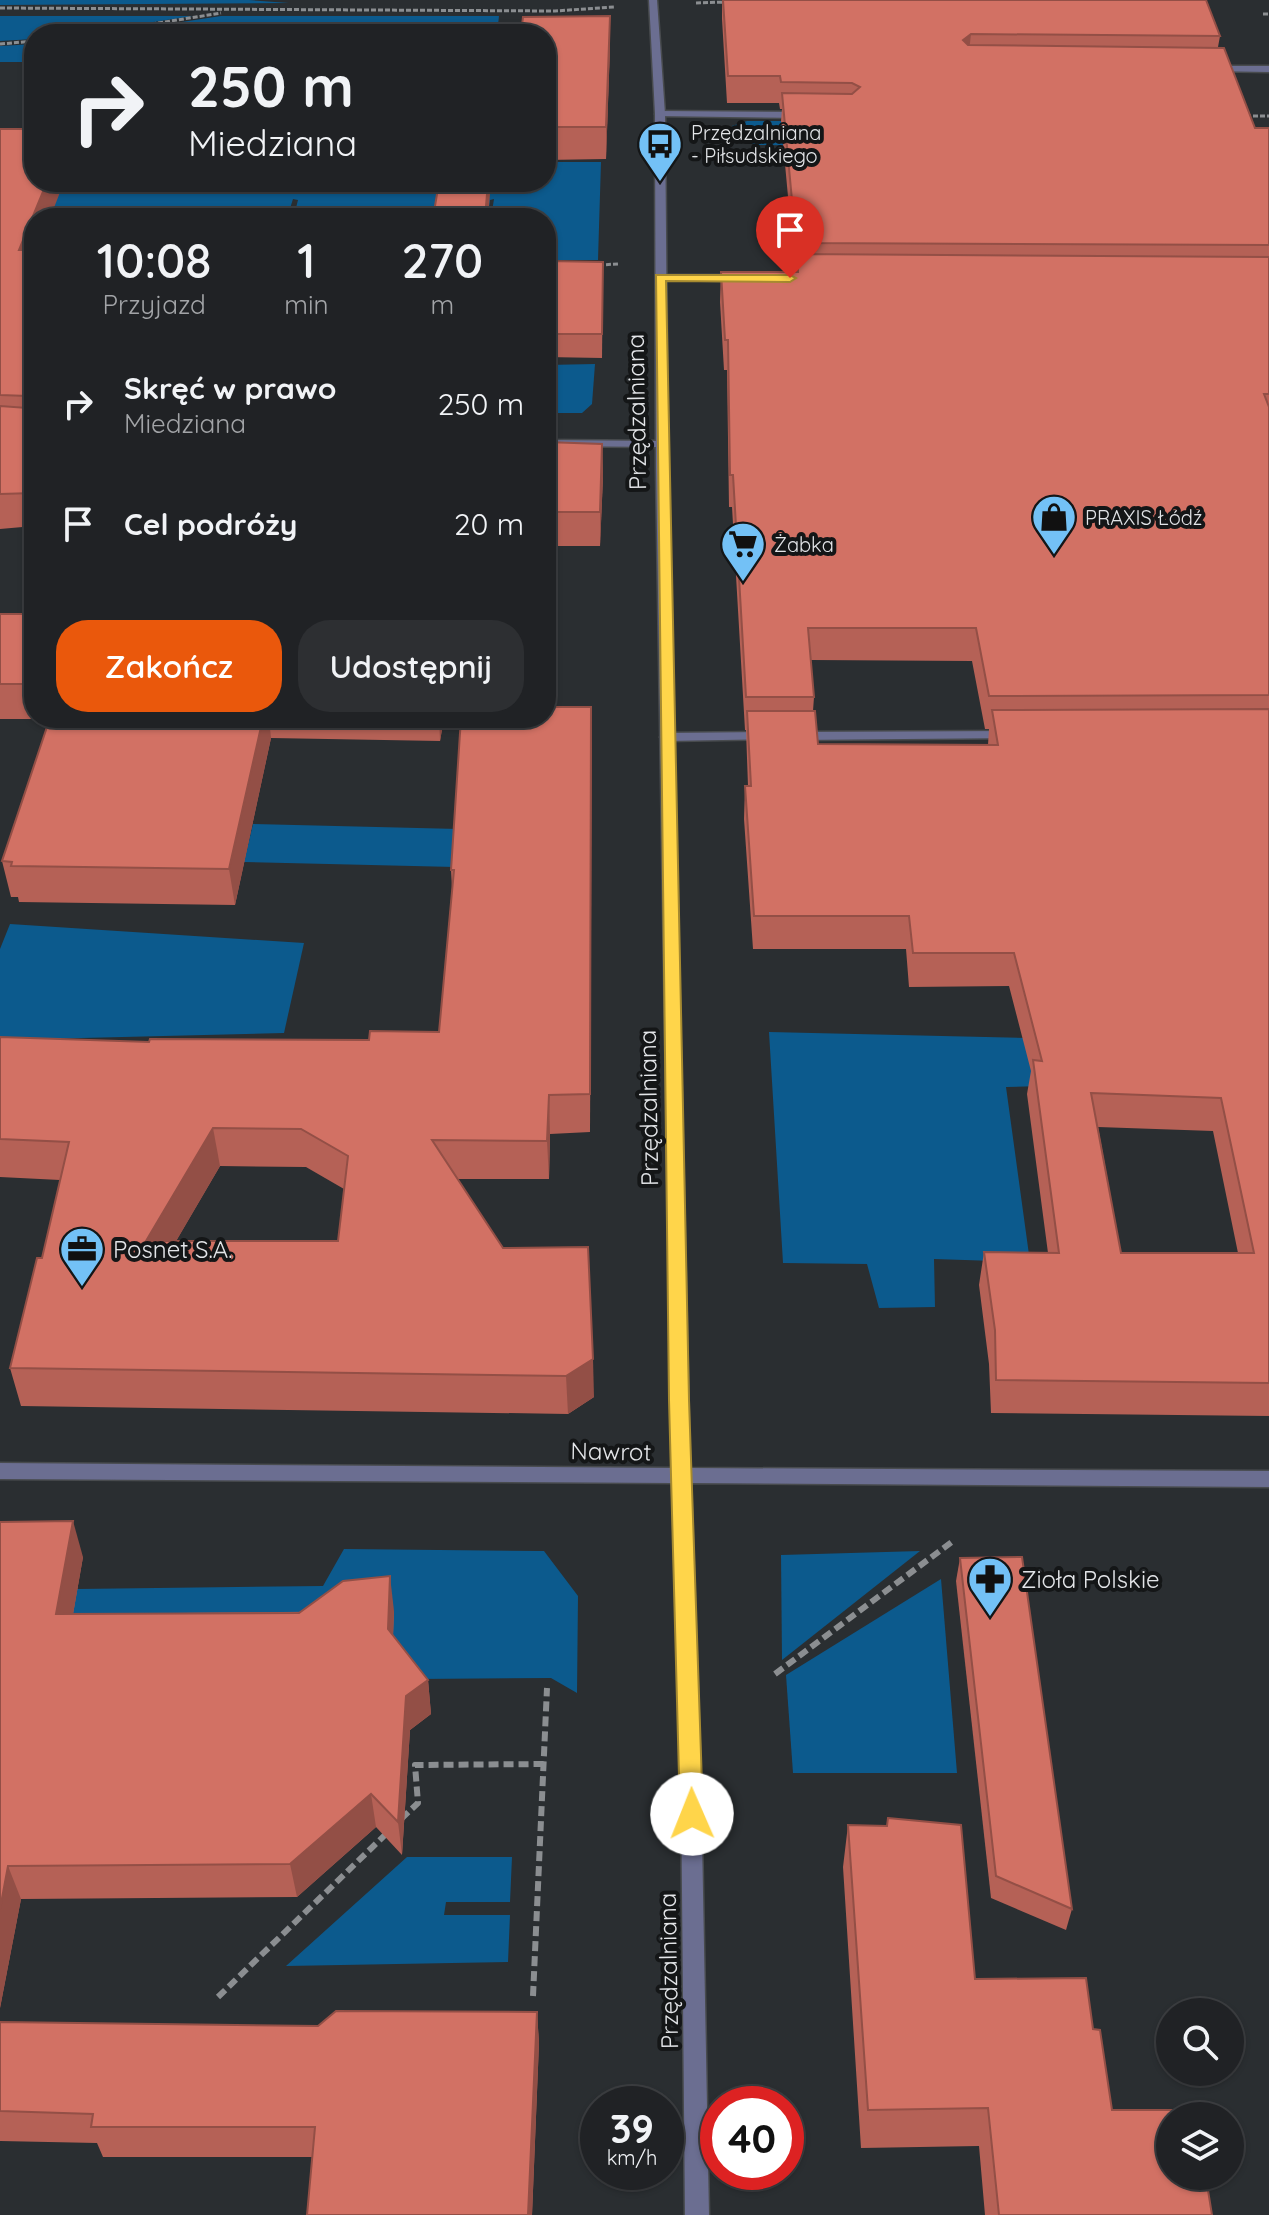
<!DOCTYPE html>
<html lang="pl">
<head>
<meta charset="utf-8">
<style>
  :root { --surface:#202225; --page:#2d2f32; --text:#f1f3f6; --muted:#a2a4a7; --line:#3d3f42; --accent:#ea580c }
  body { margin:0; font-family:Quicksand,sans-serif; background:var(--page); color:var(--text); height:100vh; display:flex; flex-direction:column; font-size:30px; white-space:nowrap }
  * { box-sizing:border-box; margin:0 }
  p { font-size:26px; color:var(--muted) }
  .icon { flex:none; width:44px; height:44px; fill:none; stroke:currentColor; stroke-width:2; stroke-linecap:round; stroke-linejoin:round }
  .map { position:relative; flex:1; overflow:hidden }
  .panel { position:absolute; left:24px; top:208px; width:532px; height:520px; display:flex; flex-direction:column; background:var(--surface); border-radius:32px; box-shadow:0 2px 6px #0004,0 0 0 2px var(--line) }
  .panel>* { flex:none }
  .guide { position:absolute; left:24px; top:24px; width:532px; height:168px; border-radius:32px; box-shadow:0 2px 6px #0004,0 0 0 2px var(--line); background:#202225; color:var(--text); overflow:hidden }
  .fabs { position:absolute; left:1156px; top:1998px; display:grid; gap:16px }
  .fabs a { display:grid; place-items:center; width:88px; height:88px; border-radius:50%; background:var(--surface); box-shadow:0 2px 6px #0004,0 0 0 2px var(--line); font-size:40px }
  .speed { position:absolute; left:580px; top:2086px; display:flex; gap:16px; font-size:40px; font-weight:700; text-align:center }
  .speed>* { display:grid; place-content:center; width:104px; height:104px; border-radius:50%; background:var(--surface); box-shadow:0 2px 6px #0004,0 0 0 2px var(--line); line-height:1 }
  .speed small { font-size:20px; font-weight:400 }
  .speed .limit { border:12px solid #d22; background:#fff; color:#111 }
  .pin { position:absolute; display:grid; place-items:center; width:68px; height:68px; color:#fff; margin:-82px -34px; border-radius:50% 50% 50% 0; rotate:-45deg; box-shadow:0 0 8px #0007 }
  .pin .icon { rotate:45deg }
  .me { position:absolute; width:88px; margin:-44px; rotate:359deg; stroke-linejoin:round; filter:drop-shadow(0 0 6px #0008) }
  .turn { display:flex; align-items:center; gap:28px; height:168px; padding:0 32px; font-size:36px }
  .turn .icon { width:104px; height:104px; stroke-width:2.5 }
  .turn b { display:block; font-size:56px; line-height:68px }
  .eta { display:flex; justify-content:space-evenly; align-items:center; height:136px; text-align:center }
  .eta b { font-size:48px; font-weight:600; line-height:56px }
  .button { display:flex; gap:16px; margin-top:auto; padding:16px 32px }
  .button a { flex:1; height:92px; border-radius:32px; background:var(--accent); color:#fff; font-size:32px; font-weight:600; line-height:92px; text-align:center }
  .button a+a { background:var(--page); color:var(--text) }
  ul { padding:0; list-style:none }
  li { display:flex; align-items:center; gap:24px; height:120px; padding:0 32px }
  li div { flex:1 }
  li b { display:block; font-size:30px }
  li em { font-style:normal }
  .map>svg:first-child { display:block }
</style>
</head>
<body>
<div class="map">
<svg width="1269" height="2215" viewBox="0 0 1269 2215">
  <rect width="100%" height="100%" fill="#2a2e31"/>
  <!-- green -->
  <g fill="#0c5a8d">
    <polygon points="0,0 249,0 289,3 0,5"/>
    <polygon points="0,16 193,16 74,34 34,34 34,39 0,41"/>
    <polygon points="221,16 499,16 497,34 103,34"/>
    <polygon points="34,44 34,62 0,62 0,46"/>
    <polygon points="747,121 838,121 849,146 757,145 732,139 732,126"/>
    <polygon points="546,162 601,162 598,260 546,260 546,218 491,218 494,199 490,200 488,216 294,216 298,200 293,199 287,218 34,218 34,182 546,182"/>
    <polygon points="595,364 592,404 582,413 546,413 546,365"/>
    <polygon points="253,824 459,829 455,867 244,862"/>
    <polygon points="10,924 304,943 284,1033 0,1040 0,949"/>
    <polygon points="769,1032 1068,1039 1079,1085 1006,1087 1030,1262 934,1259 935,1307 879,1308 867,1264 783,1263"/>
    <polygon points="344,1549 544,1551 578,1596 577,1693 551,1678 415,1679 66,1649 77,1589 323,1586"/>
    <polygon points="920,1551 782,1660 781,1555"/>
    <polygon points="941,1579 957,1773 793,1773 786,1675"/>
    <polygon points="407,1857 512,1857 510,1902 446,1902 444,1915 510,1915 508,1962 286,1966"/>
  </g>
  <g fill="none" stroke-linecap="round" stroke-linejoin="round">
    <!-- service casing -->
    <g stroke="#484b4e" stroke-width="3">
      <g id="service">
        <polygon points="1211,66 1269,66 1269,72 1208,71 1208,67"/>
        <polygon points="660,111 803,112 808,115 803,118 657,116 655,114"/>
        <polygon points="1010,731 1017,735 1015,738 797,740 790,736 797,732"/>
        <polygon points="766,732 771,733 771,739 667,741 660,737 667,733"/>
      </g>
    </g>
    <!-- minor casing -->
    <g stroke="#484b4e" stroke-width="3">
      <g id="minor">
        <polygon points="660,275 742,275 747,278 742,281 656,280 656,276"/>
        <polygon points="546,440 662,441 668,444 662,447 546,446"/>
      </g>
    </g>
    <!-- tertiary casing -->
    <g stroke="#484b4e" stroke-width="3">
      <polygon id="tertiary" points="649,0 657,0 665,114 668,468 690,1468 1269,1471 1269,1487 691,1483 701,1784 709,2215 685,2215 681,1784 672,1483 0,1479 0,1463 672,1468 656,468 655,114"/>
    </g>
    <!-- path-far1 -->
    <g stroke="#8b8e91" stroke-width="3" stroke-dasharray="5 2" stroke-linecap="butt">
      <polyline points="696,3 726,2"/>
      <polyline points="0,8 555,11 614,7"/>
      <polyline points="1263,14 1269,14"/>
      <polyline points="89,34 221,13"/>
      <polyline points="372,34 497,32"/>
      <polyline points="0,44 34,41"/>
      <polyline points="1246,116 1269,116"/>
      <polyline points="599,265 618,264"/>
    </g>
    <!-- path -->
    <g stroke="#8b8e91" stroke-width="6" stroke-dasharray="10 5" stroke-linecap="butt">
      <polyline points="775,1674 953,1541"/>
      <polyline points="401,1819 418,1803 415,1765 545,1764"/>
      <polyline points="533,1996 547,1688"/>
      <polyline points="218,1997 388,1832"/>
    </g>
    <!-- service -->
    <use href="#service" fill="#6b6e91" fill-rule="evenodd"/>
    <!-- minor -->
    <use href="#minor" fill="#6b6e91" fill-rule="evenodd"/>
    <!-- tertiary -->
    <use href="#tertiary" fill="#6b6e91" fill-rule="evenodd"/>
  </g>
  <!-- wall -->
  <g fill="#b56156" fill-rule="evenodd">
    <path d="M 722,0 L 1206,0 L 1220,36 L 1218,47 L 1255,128 L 1269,128 L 1269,1416 L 991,1413 L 989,1364 L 979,1285 L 984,1252 L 1048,1253 L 1027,1094 L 1031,1071 L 1009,986 L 909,987 L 906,949 L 753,949 L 744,819 L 745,786 L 748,786 L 746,730 L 745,730 L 732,507 L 729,507 L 727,370 L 724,370 L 720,302 L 721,272 L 795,272 L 781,121 L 782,109 L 780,109 L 779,103 L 727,103 L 722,19 ZM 811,660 L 972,661 L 985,729 L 989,729 L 988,745 L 818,744 L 813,711 L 814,697 ZM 1098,1127 L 1213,1131 L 1238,1253 L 1121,1253 Z"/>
    <polygon points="546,34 610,47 606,159 546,160"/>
    <polygon points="0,129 34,218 34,526 0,529"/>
    <polygon points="546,261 603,262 602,358 546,357"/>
    <polygon points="546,442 602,444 603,477 600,546 546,546"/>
    <polygon points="0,614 34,614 34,718 444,718 440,741 271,738 235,905 19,902 18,897 11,897 2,861 50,719 0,719"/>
    <path d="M 591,707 L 590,1132 L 550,1134 L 549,1179 L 458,1179 L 594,1397 L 568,1414 L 21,1406 L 10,1368 L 42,1258 L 60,1180 L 0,1177 L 0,1037 L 149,1042 L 369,1040 L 439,1032 L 452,888 L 451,870 ZM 220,1166 L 306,1167 L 344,1189 L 338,1241 L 176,1241 Z"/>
    <polygon points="0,1522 83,1557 73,1614 394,1611 393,1636 428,1680 431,1714 410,1730 402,1855 376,1827 297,1897 21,1899 0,2008"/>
    <polygon points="960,1558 1072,1909 1066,1930 991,1898 956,1581"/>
    <polygon points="848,1825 975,1979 1093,2029 1112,2110 1185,2183 1212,2215 985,2215 979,2146 861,2148 843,1867"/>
    <polygon points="537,2012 539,2043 532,2215 307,2215 312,2157 103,2157 97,2143 0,2141 0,2022 318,2026"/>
  </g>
  <!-- shaded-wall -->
  <g fill="#934f46">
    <polygon points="610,16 610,47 606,159 606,127"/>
    <polygon points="971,34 968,61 963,40"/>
    <polygon points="47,182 64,182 50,218 34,218 34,259 19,250"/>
    <polygon points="488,182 491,182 488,218 485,218"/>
    <polygon points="602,444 603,477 600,546 600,512"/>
    <polygon points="591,707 592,744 590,1132 590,1094"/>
    <polygon points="263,718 269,718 271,738 235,905 229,869"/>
    <polygon points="439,718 444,718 440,741"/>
    <polygon points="549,1095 550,1134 549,1179 547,1141"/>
    <polygon points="213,1128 220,1166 154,1279 146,1241"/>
    <polygon points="593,1359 594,1397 568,1414 566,1376"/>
    <polygon points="73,1521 83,1557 67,1649 56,1614"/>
    <polygon points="390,1576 394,1611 392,1664 388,1629"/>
    <polygon points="428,1680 431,1714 410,1730 402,1855 398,1822 406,1696"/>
    <polygon points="371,1794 376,1827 297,1897 290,1864"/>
    <polygon points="8,1866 21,1899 0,2008 0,1909"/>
    <polygon points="537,2012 539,2043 532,2215 528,2215"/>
  </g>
  <!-- building -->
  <g fill="#d27164" stroke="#934f46" stroke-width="2" fill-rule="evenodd">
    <polygon points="723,0 1206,0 1220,36 971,34 963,40 968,45 1224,48 1255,128 1269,128 1269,245 796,243 782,93 852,94 860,87 852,83 781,82 780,76 728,76"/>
    <polygon points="610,16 606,127 546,127 546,34 521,34 523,17"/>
    <polygon points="0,129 34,129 34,182 47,182 19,250 34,250 34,493 0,494 0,406 27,408 31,399 28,396 0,395"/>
    <polygon points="439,182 488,182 485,218 433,218"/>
    <polygon points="797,254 1269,257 1269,394 1264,394 1269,407 1269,695 989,696 976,628 808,628 814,697 746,697 733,475 730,475 728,340 725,340 721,272 798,272"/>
    <polygon points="546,261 603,262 602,334 546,334"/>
    <polygon points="546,442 602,444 600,512 546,512"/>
    <rect x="0" y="614" width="34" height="70"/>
    <path d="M 546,707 L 591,707 L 590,1094 L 549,1095 L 547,1141 L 432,1140 L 503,1248 L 588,1247 L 593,1359 L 566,1376 L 10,1368 L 37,1258 L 42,1258 L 69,1142 L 0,1139 L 0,1037 L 149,1042 L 150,1039 L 369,1040 L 370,1031 L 439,1032 L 454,870 L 451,870 L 461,718 L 546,718 ZM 213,1128 L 301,1129 L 348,1156 L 338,1241 L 146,1241 Z"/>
    <path d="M 1269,709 L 1269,1383 L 996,1380 L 995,1330 L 984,1252 L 1059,1253 L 1033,1060 L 1042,1061 L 1014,953 L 913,953 L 909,916 L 754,916 L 745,786 L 751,786 L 747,711 L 815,711 L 818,744 L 998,745 L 992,710 ZM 1091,1093 L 1221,1098 L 1254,1253 L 1121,1253 Z"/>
    <polygon points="50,718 263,718 229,869 11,866 12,862 2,861"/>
    <polygon points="73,1521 56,1614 299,1613 343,1581 390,1576 388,1629 428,1680 406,1696 398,1822 371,1794 290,1864 8,1866 0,1909 0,1522"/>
    <polygon points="1022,1557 1072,1909 996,1876 960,1558"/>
    <polygon points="888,1818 961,1825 975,1979 1086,1978 1093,2029 1100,2030 1112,2110 1174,2110 1175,2116 1170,2116 1170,2176 1184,2176 1185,2183 1207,2184 1212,2215 999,2215 988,2108 868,2110 848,1825 887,1826"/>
    <polygon points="336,2011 537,2012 528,2215 307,2215 315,2127 91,2127 93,2114 0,2111 0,2022 318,2026"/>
  </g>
  <!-- route -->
  <polygon fill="#ffd54a" stroke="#a68a30" stroke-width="2" points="656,275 790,275 796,278 790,282 666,281 689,1400 703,1814 700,1822 692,1825 683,1822 680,1814 669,1400"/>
  <!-- icons -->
  <defs>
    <g id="bus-pin" transform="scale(2.3)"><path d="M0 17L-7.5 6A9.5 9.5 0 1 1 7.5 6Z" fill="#73c1f6" stroke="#141617"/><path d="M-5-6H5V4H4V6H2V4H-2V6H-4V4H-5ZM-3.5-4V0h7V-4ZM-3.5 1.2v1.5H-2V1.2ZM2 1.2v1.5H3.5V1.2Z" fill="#111"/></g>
    <g id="shop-pin" transform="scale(2.3)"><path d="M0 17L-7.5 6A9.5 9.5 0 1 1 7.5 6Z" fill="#73c1f6" stroke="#141617"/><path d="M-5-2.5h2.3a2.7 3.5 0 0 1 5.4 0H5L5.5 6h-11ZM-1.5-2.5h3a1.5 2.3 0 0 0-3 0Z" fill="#111"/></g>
    <g id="supermarket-pin" transform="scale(2.3)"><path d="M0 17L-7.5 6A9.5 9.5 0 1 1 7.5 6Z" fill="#73c1f6" stroke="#141617"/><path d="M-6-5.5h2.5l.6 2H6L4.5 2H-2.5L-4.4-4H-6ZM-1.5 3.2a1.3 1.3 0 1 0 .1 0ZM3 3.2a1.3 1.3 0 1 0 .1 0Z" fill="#111"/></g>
    <g id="office-pin" transform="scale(2.3)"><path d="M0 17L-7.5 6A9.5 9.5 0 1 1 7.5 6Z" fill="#73c1f6" stroke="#141617"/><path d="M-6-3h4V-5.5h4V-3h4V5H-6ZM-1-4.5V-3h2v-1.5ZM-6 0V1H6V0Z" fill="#111"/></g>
    <g id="pharmacy-pin" transform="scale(2.3)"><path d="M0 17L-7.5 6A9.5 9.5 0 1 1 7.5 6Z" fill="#73c1f6" stroke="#141617"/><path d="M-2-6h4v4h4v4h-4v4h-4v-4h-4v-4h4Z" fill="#111"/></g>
  </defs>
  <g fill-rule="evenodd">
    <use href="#bus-pin" x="660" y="144"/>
    <use href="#shop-pin" x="1054" y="517"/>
    <use href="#supermarket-pin" x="743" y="544"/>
    <use href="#office-pin" x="82" y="1249"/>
    <use href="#pharmacy-pin" x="990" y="1579"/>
  </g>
  <g text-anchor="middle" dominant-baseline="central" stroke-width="8" stroke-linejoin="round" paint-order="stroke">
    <!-- far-poi labels -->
    <g font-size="20" fill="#e3e5e8" stroke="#141617" text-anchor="start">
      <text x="691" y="132">Przędzalniana<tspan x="691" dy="23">- Piłsudskiego</tspan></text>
      <text x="1085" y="517">PRAXIS Łódź</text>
      <text x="774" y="544">Żabka</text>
    </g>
    <!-- street labels -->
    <g font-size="24" fill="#e3e5e8" stroke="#141617">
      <text transform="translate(636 412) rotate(-91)">Przędzalniana</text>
      <text transform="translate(648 1108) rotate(-91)">Przędzalniana</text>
      <text transform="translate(611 1451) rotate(1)">Nawrot</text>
      <text transform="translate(668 1971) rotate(-91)">Przędzalniana</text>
    </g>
    <!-- poi labels -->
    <g font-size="24" fill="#e3e5e8" stroke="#141617" text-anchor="start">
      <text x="113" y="1249">Posnet S.A.</text>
      <text x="1021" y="1579">Zioła Polskie</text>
    </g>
  </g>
</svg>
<div class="fabs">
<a><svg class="icon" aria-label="search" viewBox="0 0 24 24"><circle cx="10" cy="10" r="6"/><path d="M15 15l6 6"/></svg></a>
<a><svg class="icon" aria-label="layers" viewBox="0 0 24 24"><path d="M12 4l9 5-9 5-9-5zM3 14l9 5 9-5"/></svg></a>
</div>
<div class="speed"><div>39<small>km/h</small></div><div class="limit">40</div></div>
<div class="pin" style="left:790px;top:278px;background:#d93025"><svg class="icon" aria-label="arrive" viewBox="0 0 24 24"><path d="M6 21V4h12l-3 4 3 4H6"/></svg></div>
<svg class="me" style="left:692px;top:1814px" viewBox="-20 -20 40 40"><circle r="19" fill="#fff"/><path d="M0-13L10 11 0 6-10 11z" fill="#ffd54a"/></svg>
<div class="guide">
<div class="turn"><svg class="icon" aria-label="right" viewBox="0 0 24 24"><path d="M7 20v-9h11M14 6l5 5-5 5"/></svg><div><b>250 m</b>Miedziana</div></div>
</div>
<section class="panel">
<div class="eta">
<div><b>10:08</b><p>Przyjazd</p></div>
<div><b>1</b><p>min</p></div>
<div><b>270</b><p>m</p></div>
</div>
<ul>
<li><svg class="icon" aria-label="right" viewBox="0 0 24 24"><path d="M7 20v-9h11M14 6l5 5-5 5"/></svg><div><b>Skręć w prawo</b><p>Miedziana</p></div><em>250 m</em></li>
<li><svg class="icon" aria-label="arrive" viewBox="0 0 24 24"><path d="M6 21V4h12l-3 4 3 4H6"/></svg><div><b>Cel podróży</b></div><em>20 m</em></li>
</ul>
<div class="button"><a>Zakończ</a><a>Udostępnij</a></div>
</section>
</div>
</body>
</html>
